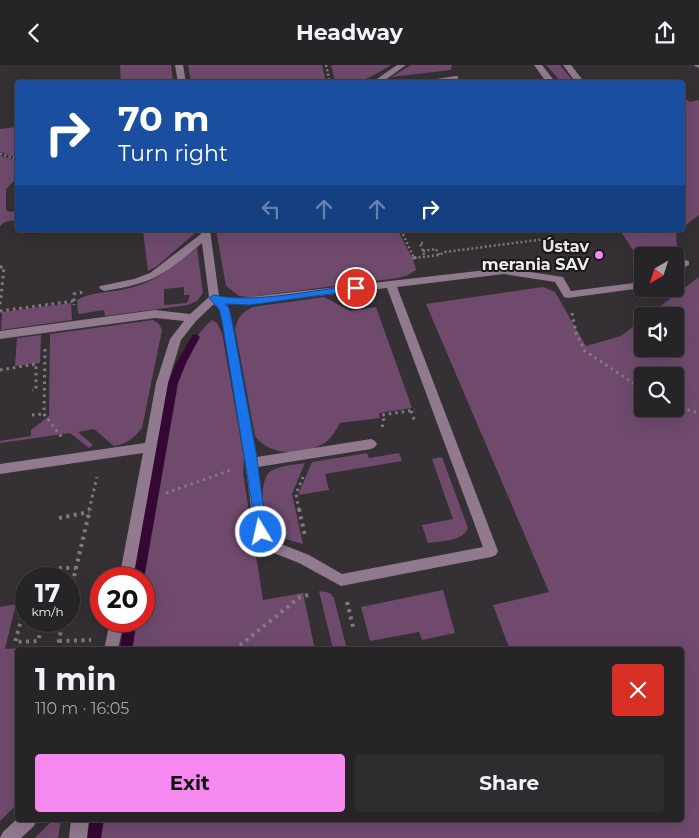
<!DOCTYPE html>
<html lang="en">
<head>
<meta charset="utf-8">
<style>
  :root { --surface:#272427; --page:#2f2c2f; --text:#f1f3f6; --muted:#a4a4a7; --line:#434144; --accent:#f589ef }
  body { margin:0; font-family:Montserrat,sans-serif; background:var(--page); color:var(--text); height:100vh; display:flex; flex-direction:column; font-size:19px; white-space:nowrap }
  * { box-sizing:border-box; margin:0 }
  p { font-size:16px; color:var(--muted) }
  .icon { flex:none; width:28px; height:28px; fill:none; stroke:currentColor; stroke-width:2; stroke-linecap:round; stroke-linejoin:round }
  .map { position:relative; flex:1; overflow:hidden }
  .panel { position:absolute; left:15px; top:582px; width:669px; height:175px; display:flex; flex-direction:column; background:var(--surface); border-radius:5px; box-shadow:0 5px 20px #0002,0 0 0 1px var(--line) }
  .panel>* { flex:none }
  .banner { position:absolute; left:15px; top:15px; width:670px; height:152px; border-radius:5px; box-shadow:0 5px 20px #0002,0 0 0 1px var(--line); background:#1a4fa0; color:#fff; overflow:hidden }
  .needle { width:32px; rotate:219deg }
  .buttons { position:absolute; left:634px; top:182px; display:grid; gap:10px }
  .buttons a { display:grid; place-items:center; width:50px; height:50px; border-radius:5px; background:var(--surface); box-shadow:0 5px 20px #0002,0 0 0 1px var(--line); font-size:25px }
  .speed { position:absolute; left:15px; top:502px; display:flex; gap:10px; font-size:25px; font-weight:700; text-align:center }
  .speed>* { display:grid; place-content:center; width:65px; height:65px; border-radius:50%; background:var(--surface); box-shadow:0 5px 20px #0002,0 0 0 1px var(--line); line-height:1 }
  .speed small { font-size:12px; font-weight:400 }
  .speed .limit { border:8px solid #d22; background:#fff; color:#111 }
  .pin { position:absolute; display:grid; place-items:center; width:42px; height:42px; color:#fff; margin:-21px; border:2px solid #fff; border-radius:50%; box-shadow:0 1px 5px #0007 }
  .me { position:absolute; width:55px; margin:-28px; rotate:351deg; stroke-linejoin:round; filter:drop-shadow(0 0 4px #0008) }
  .turn { display:flex; align-items:center; gap:18px; height:105px; padding:0 20px; font-size:22px }
  .turn .icon { width:65px; height:65px; stroke-width:2.5 }
  .turn b { display:block; font-size:35px; line-height:42px }
  .lanes { display:flex; align-items:center; height:48px; padding:0 20px; background:#0003; justify-content:center; gap:25px; direction:ltr }
  .lanes .off { opacity:.35 }
  .round { display:grid; place-items:center; flex:none; width:52px; height:52px; border-radius:5px; background:var(--page) }
  .headline { display:flex; align-items:center; justify-content:space-between; height:85px; padding:0 20px }
  h1 { font-size:30px; font-weight:700; line-height:38px }
  .button { display:flex; gap:10px; margin-top:auto; padding:10px 20px }
  .button a { flex:1; height:58px; border-radius:5px; background:var(--accent); color:#111; font-size:20px; font-weight:700; line-height:58px; text-align:center }
  .button a+a { background:var(--page); color:var(--text) }
  header { display:flex; justify-content:space-between; align-items:center; height:65px; padding:0 20px; background:var(--surface); font-size:22px; font-weight:700 }
  .map>svg:first-child { display:block }
</style>
</head>
<body>
<header><svg class="icon" aria-label="back" viewBox="0 0 24 24"><path d="M15 5l-7 7 7 7"/></svg>Headway<svg class="icon" aria-label="share" viewBox="0 0 24 24"><path d="M12 15V3M7 8l5-5 5 5M5 13v7h14v-7"/></svg></header>
<div class="map">
<svg width="699" height="773" viewBox="0 0 699 773">
  <rect width="100%" height="100%" fill="#343034"/>
  <!-- green -->
  <g fill="#6f4a6d" fill-rule="evenodd">
    <polygon points="120,0 171,0 173,17 121,17"/>
    <polygon points="188,0 322,0 326,17 191,17"/>
    <path d="M 331,0 L 391,0 C 376,9 352,25 335,16 Z"/>
    <polygon points="411,0 452,0 451,5 391,12"/>
    <polygon points="546,0 560,0 574,17 561,17"/>
    <polygon points="683,32 690,37 699,35 699,150 683,162"/>
    <polygon points="17,62 17,93 0,87 0,64"/>
    <polygon points="0,91 18,95 17,113 6,124 6,145 11,147 17,146 17,155 5,157 0,161"/>
    <polygon points="143,165 194,165 194,169 157,201 148,206"/>
    <path d="M 216,165 L 398,165 C 403,177 414,193 416,205 L 408,210 L 398,213 L 249,232 L 239,231 L 226,221 Z"/>
    <polygon points="620,165 678,165 676,166 677,187 672,191 642,191 642,199"/>
    <path d="M 197,183 L 203,228 L 197,236 L 188,240 L 105,251 L 104,245 L 80,249 L 78,248 L 77,235 C 93,226 113,228 130,223 C 157,216 175,200 197,183 ZM 184,222 L 184,230 L 190,230 L 187,238 L 164,240 L 164,224 Z"/>
    <path d="M 699,212 L 699,773 L 96,773 L 99,755 L 681,755 L 681,585 L 510,585 L 493,540 L 549,527 L 426,239 L 543,222 L 555,227 L 586,281 L 621,271 L 642,255 L 642,284 L 675,284 L 675,251 L 647,251 ZM 642,311 L 675,311 L 675,344 L 642,344 Z"/>
    <path d="M 324,232 L 350,246 L 376,242 L 412,343 L 379,348 L 380,353 L 340,358 C 336,365 332,372 326,377 C 306,391 269,392 255,371 L 235,264 C 238,252 242,247 253,242 Z"/>
    <polygon points="71,238 72,255 1,265 2,247"/>
    <path d="M 153,255 L 159,259 L 162,265 L 142,363 C 134,373 127,379 114,381 L 94,364 L 78,367 L 93,380 L 89,383 L 70,368 L 0,378 L 0,376 L 31,371 L 31,365 L 49,351 L 50,269 Z"/>
    <path d="M 212,255 L 217,258 L 222,268 L 244,393 L 243,408 L 263,535 L 303,528 L 315,585 L 128,585 L 133,556 L 144,556 L 144,514 L 141,514 L 176,317 C 183,296 194,270 212,255 Z"/>
    <polygon points="41,270 40,298 15,301 17,273"/>
    <polygon points="367,388 369,393 399,388 402,396 325,409 329,425 298,430 312,397"/>
    <path d="M 442,392 L 468,463 C 462,477 442,476 428,478 L 422,460 L 453,454 L 432,394 Z"/>
    <path d="M 305,398 L 292,429 L 303,479 C 293,476 278,473 271,464 C 262,453 258,414 271,406 C 281,400 295,400 305,398 Z"/>
    <polygon points="443,525 455,568 422,575 419,567 370,576 361,542"/>
    <polygon points="319,526 330,528 334,533 346,581 333,584"/>
    <polygon points="16,539 5,584 44,581 43,585 18,585 17,739 0,756 0,542"/>
    <polygon points="53,755 61,755 58,773 35,773"/>
  </g>
  <g fill="none" stroke-linecap="round" stroke-linejoin="round">
    <!-- stream -->
    <g fill="#350734" fill-rule="evenodd">
      <polygon points="196,269 200,272 187,296 178,318 144,514 132,514 168,318 177,296 193,270"/>
      <polygon points="125,556 137,556 132,585 120,585"/>
      <polygon points="90,755 104,755 101,773 87,773"/>
    </g>
    <!-- path-far2 -->
    <g stroke="#7f7b7e" stroke-width="2.5" stroke-dasharray="2 2.5" stroke-linecap="butt">
      <polyline points="326,0 330,18"/>
      <polyline points="0,89 18,94"/>
      <polyline points="401,165 414,193"/>
      <polyline points="423,178 420,178 425,192"/>
      <polyline points="423,186 436,184 439,190"/>
      <polyline points="414,193 439,190 445,187 553,173"/>
    </g>
    <!-- path-far1 -->
    <g stroke="#7f7b7e" stroke-width="3" stroke-dasharray="2.5 4" stroke-linecap="butt">
      <polyline points="413,192 414,194"/>
      <polyline points="414,193 420,192"/>
      <polyline points="0,202 4,202 0,241"/>
      <polyline points="74,236 74,229 83,227"/>
      <polyline points="0,246 74,236 74,240"/>
      <polyline points="572,248 576,268 585,286 642,324"/>
      <polyline points="45,284 44,349 63,374"/>
      <polyline points="0,305 36,299 36,324 32,325"/>
      <polyline points="675,341 699,348"/>
      <polyline points="411,346 415,357"/>
      <polyline points="32,350 44,349"/>
      <polyline points="382,362 384,356 382,350 415,345"/>
      <polyline points="166,428 231,405"/>
      <polyline points="89,445 97,412"/>
      <polyline points="299,445 296,429 303,412"/>
    </g>
    <!-- path -->
    <g stroke="#7f7b7e" stroke-width="4" stroke-dasharray="3 4.5" stroke-linecap="butt">
      <polyline points="299,444 305,471"/>
      <polyline points="59,453 89,447"/>
      <polyline points="53,514 55,503 76,503"/>
      <polyline points="69,533 90,444"/>
      <polyline points="26,537 15,577 38,576 43,556"/>
      <polyline points="347,537 354,566"/>
      <polyline points="59,576 91,575"/>
      <polyline points="57,585 63,556"/>
      <polyline points="234,585 300,532 312,529"/>
    </g>
    <!-- minor -->
    <g fill="#91798e" fill-rule="evenodd">
      <polygon points="175,0 183,0 186,18 178,18"/>
      <polygon points="397,0 406,0 381,18 371,18"/>
      <polygon points="534,0 542,0 556,18 547,18"/>
      <polygon points="563,0 571,0 585,18 576,18"/>
      <polygon points="693,0 699,0 699,3"/>
      <polygon points="455,11 458,11 458,15 438,18 412,18"/>
      <path d="M 200,165 L 210,165 L 219,231 L 231,234 L 504,203 L 563,212 L 571,226 L 642,217 L 642,223 L 568,233 L 564,232 L 555,217 L 504,209 L 397,222 L 498,486 L 496,490 L 491,492 L 341,521 L 299,498 L 271,487 L 254,467 L 244,387 L 222,256 L 219,244 L 214,239 L 196,256 L 181,275 L 168,318 L 133,514 L 119,514 L 143,388 L 0,409 L 0,399 L 145,378 L 156,318 L 170,274 L 184,256 L 155,253 L 0,274 L 0,266 L 155,245 L 190,249 L 209,232 L 202,178 C 166,209 152,219 104,226 L 99,223 L 100,221 L 134,214 L 150,208 L 201,169 ZM 387,223 L 483,482 L 342,509 L 309,490 L 281,479 L 267,465 L 258,402 L 371,384 L 375,382 L 377,379 L 375,376 L 371,374 L 257,392 L 232,256 L 227,239 L 250,239 Z"/>
      <polygon points="685,195 689,196 689,200 675,207 675,200"/>
      <polygon points="657,224 670,224 665,227 658,226"/>
      <polygon points="110,556 124,556 118,585 104,585"/>
      <polygon points="18,753 18,755 37,755 34,761 21,773 0,773 3,767"/>
      <polygon points="71,755 89,755 87,773 69,773"/>
    </g>
  </g>
  <!-- route -->
  <path fill="#1a73e8" stroke="#114b97" d="M 356,220 L 361,223 L 359,225 L 250,240 L 225,239 L 229,243 L 232,256 L 256,387 L 267,467 L 265,470 L 257,470 L 222,256 L 219,244 L 209,233 L 214,230 C 252,239 315,225 356,220 Z"/>
  <!-- markers -->
  <circle fill="#f589ef" stroke="#1b191b" stroke-width="2" cx="599" cy="190" r="5"/>
  <g text-anchor="middle" dominant-baseline="central" stroke-width="4" stroke-linejoin="round" paint-order="stroke">
    <!-- poi labels -->
    <g font-size="16" font-weight="bold" fill="#eeebed" stroke="#1b191b" text-anchor="end">
      <text x="589" y="181">Ústav<tspan x="589" dy="18">merania SAV</tspan></text>
    </g>
  </g>
</svg>
<div class="buttons">
<a><svg class="needle" viewBox="-14 -14 28 28"><path d="M0-13l5 13h-10z" fill="#e53935"/><path d="M0 13l5-13h-10z" fill="#a4a4a7"/></svg></a>
<a><svg class="icon" aria-label="sound" viewBox="0 0 24 24"><path d="M4 9h4l5-4v14l-5-4H4zM17 9q2 3 0 6"/></svg></a>
<a><svg class="icon" aria-label="search" viewBox="0 0 24 24"><circle cx="10" cy="10" r="6"/><path d="M15 15l6 6"/></svg></a>
</div>
<div class="speed"><div>17<small>km/h</small></div><div class="limit">20</div></div>
<div class="pin" style="left:356px;top:223px;background:#d93025"><svg class="icon" aria-label="arrive" viewBox="0 0 24 24"><path d="M6 21V4h12l-3 4 3 4H6"/></svg></div>
<svg class="me" style="left:261px;top:467px" viewBox="-20 -20 40 40"><circle r="17" fill="#1a73e8" stroke="#fff" stroke-width="3"/><path d="M0-11L8 9 0 5-8 9z" fill="#fff"/></svg>
<div class="banner">
<div class="turn"><svg class="icon" aria-label="right" viewBox="0 0 24 24"><path d="M7 20v-9h11M14 6l5 5-5 5"/></svg><div><b>70 m</b>Turn right</div></div>
<div class="lanes"><svg class="icon off" aria-label="left" viewBox="0 0 24 24"><path d="M17 20v-9H6M10 6l-5 5 5 5"/></svg><svg class="icon off" aria-label="ahead" viewBox="0 0 24 24"><path d="M12 20V5M6 11l6-6 6 6"/></svg><svg class="icon off" aria-label="ahead" viewBox="0 0 24 24"><path d="M12 20V5M6 11l6-6 6 6"/></svg><svg class="icon" aria-label="right" viewBox="0 0 24 24"><path d="M7 20v-9h11M14 6l5 5-5 5"/></svg></div>
</div>
<section class="panel">
<div class="headline"><div><h1>1 min</h1><p>110 m · 16:05</p></div><a class="round" style="background:#d93025;color:#fff"><svg class="icon" aria-label="close" viewBox="0 0 24 24"><path d="M6 6l12 12M18 6L6 18"/></svg></a></div>
<div class="button"><a>Exit</a><a>Share</a></div>
</section>
</div>
</body>
</html>
